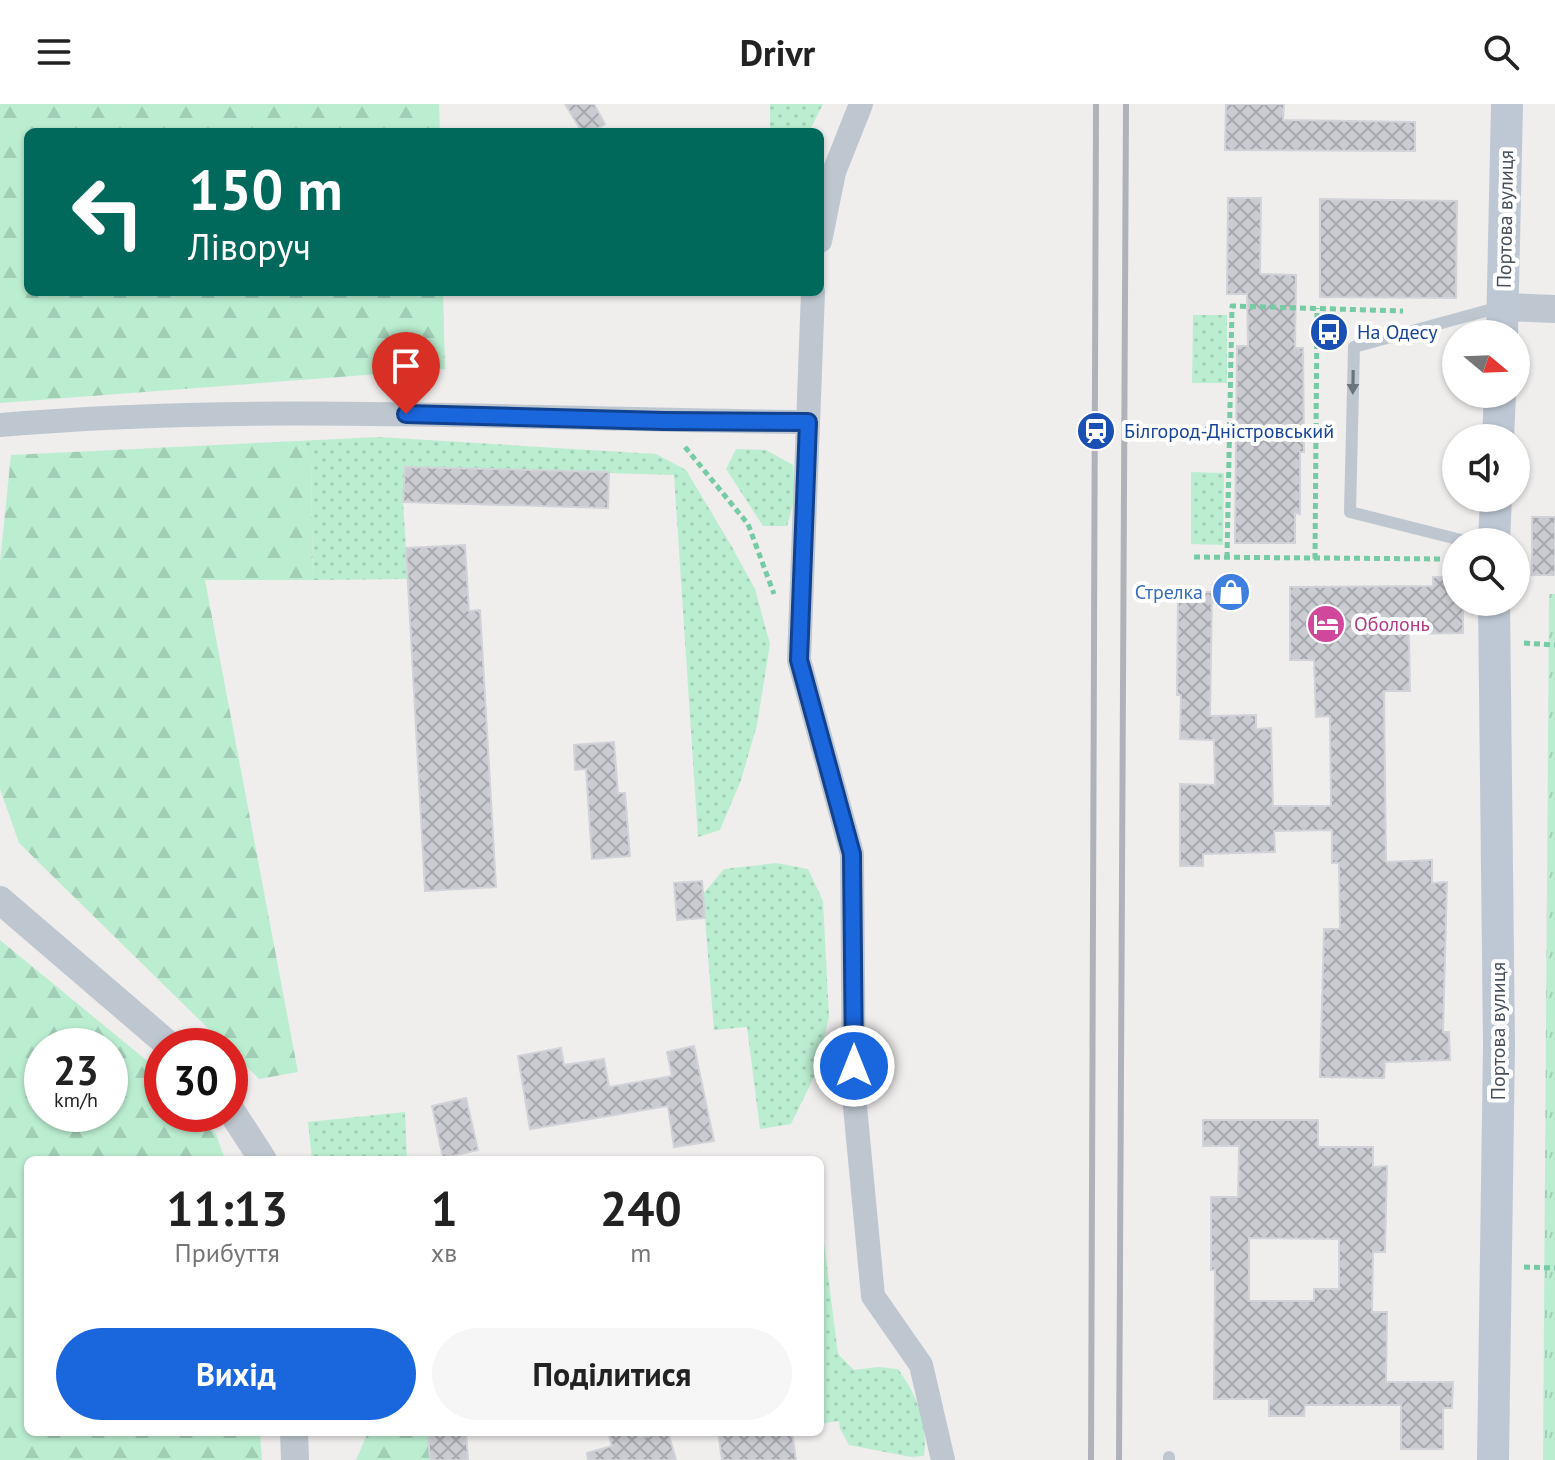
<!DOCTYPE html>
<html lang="uk">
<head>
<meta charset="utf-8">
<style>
  :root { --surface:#fff; --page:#f6f6f6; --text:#222; --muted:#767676; --accent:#1a66dd }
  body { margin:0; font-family:"PT Sans",sans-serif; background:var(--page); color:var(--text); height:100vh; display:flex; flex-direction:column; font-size:30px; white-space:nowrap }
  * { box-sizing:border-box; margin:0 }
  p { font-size:26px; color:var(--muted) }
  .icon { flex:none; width:44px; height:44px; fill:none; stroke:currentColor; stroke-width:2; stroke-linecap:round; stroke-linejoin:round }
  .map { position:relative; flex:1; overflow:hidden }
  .drawer { position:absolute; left:24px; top:1052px; width:800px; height:280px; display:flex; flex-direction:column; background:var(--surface); border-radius:12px; box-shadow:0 2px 6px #0004 }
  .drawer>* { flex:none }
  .guide { position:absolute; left:24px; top:24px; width:800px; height:168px; border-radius:12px; box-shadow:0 2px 6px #0004; background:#00695c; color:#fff; overflow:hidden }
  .needle { width:52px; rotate:109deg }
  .tools { position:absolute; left:1442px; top:216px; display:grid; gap:16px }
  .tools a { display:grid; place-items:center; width:88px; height:88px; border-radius:50%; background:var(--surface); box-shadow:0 2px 6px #0004; font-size:40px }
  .speed { position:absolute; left:24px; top:924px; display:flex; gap:16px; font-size:40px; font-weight:700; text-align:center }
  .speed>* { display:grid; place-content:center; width:104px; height:104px; border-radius:50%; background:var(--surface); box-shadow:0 2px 6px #0004; line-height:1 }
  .speed small { font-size:20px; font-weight:400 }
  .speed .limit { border:12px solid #d22; background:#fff; color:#111 }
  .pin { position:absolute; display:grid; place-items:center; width:68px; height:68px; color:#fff; margin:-82px -34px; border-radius:50% 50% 50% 0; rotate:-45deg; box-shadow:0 0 8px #0007 }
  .pin .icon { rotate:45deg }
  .me { position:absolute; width:88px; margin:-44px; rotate:0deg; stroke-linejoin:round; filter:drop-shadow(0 0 6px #0008) }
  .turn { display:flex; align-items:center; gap:28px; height:168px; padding:0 32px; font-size:36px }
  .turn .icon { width:104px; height:104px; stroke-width:2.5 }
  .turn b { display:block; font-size:56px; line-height:68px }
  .eta { display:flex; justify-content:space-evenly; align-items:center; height:136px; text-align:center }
  .eta b { font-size:48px; font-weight:800; line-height:56px }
  .primary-button { display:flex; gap:16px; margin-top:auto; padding:16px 32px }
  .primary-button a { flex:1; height:92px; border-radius:48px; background:var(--accent); color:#fff; font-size:32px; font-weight:800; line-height:92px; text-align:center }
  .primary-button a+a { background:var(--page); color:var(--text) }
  header { display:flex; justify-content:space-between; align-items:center; height:104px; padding:0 32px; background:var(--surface); font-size:36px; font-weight:800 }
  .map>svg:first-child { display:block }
</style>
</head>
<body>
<header><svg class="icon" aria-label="menu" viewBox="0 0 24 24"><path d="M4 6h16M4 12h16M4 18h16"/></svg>Drivr<svg class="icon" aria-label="search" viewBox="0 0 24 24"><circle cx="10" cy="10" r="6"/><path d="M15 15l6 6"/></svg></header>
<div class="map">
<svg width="1555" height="1356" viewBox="0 0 1555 1356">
  <defs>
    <pattern id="grass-dots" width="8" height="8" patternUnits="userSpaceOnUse" patternTransform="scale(2)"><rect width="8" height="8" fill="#bbeed1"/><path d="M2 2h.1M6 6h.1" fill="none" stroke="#a2ceb6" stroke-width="1.8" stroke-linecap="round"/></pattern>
    <pattern id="forest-firs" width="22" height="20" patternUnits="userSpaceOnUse" patternTransform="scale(2)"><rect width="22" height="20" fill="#bbeed1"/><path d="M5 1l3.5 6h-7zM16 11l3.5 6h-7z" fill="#a2ceb6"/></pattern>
    <pattern id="park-tufts" width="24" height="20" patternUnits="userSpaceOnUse" patternTransform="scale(2)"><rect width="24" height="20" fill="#bbeed1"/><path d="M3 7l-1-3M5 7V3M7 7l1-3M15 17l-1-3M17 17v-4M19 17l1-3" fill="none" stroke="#a2ceb6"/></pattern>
    <pattern id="building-cross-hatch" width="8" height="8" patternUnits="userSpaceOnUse" patternTransform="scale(2)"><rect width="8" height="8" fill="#caccd2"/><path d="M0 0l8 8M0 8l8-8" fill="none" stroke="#a6a8ad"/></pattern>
  </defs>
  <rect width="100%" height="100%" fill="#f0eded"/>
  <!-- grass -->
  <g fill="url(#grass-dots)">
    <polygon points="770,0 823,0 809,28 770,28"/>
    <polygon points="1193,211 1227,211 1227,279 1192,279"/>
    <polygon points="379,333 656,350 686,366 732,443 755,485 770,540 757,621 741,676 720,726 698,733 674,371 405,363 403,398 408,475 313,476 311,356 297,337"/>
    <polygon points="736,345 766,346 793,361 795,393 787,422 763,422 726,365"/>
    <polygon points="1191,368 1224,369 1223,441 1191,440"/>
    <polygon points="776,759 808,765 823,797 829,913 815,971 791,1020 760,1025 747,923 714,926 703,790 724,765"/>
    <polygon points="405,1008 407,1056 312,1056 308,1018"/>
    <path d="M 820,1107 L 838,1250 L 854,1266 L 878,1263 L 898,1265 C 917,1291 928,1319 924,1352 L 911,1353 L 849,1341 L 840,1325 L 839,1317 L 820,1320 Z"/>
  </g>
  <!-- forest -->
  <g fill="url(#forest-firs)" fill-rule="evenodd">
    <polygon points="0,0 439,0 440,28 28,28 28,188 443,188 445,265 0,299"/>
    <polygon points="297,337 311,356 313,476 205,476 298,968 259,975 230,946 230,942 226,942 19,739 0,685 0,458 11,351"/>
    <path d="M 0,836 L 151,960 L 162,972 L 162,1010 L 198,1010 L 216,1030 L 225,1056 L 28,1056 L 28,1328 L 260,1328 L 262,1356 L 0,1356 ZM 110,942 L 110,1010 L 42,1010 L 42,942 Z"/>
    <polygon points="368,1328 428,1328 430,1356 356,1356"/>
  </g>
  <!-- park -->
  <polygon fill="url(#park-tufts)" points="1549,490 1555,490 1555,1356 1543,1356"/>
  <!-- building -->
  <g fill="url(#building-cross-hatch)" stroke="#d1d3d9" stroke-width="2" fill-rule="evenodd">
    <polygon points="565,0 594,0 605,20 591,28 582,28"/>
    <polygon points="1226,0 1284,0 1283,16 1415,18 1415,47 1225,46"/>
    <polygon points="1228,94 1261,94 1260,170 1296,171 1295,244 1303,244 1304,348 1300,348 1300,410 1295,409 1295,439 1235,439 1237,242 1248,242 1247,190 1227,190"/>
    <polygon points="1320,95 1457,97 1456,194 1320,193"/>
    <polygon points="405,363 609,368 608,404 403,398"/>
    <rect x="1532" y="413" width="23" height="58"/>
    <polygon points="465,441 469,507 480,506 496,783 425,787 406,444"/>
    <polygon points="1433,473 1456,473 1456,498 1463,498 1463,529 1409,530 1410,587 1384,587 1386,758 1432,756 1432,779 1447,778 1443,928 1449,928 1450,956 1385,958 1384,974 1320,973 1324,825 1340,825 1339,759 1332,759 1332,726 1274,727 1275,748 1203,750 1203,762 1180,762 1180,680 1215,681 1214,636 1180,635 1181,591 1177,591 1178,488 1212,488 1210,612 1256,611 1256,625 1271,624 1273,702 1331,702 1330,612 1316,613 1314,556 1290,556 1290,483 1433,482"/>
    <polygon points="614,638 618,689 625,689 630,752 592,755 586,665 575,666 574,641"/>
    <polygon points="702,777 705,814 677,816 674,779"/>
    <polygon points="694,942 714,1037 674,1043 668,1002 530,1025 518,952 561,944 564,961 604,955 609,983 672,972 667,948"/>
    <polygon points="466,994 478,1046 443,1054 432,1002"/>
    <path d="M 1203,1016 L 1318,1016 L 1318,1043 L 1373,1043 L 1373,1063 L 1387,1062 L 1385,1148 L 1373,1148 L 1372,1208 L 1387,1208 L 1386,1278 L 1453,1278 L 1452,1304 L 1443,1304 L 1443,1345 L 1401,1345 L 1401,1301 L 1305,1301 L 1304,1312 L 1269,1312 L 1269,1295 L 1214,1295 L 1215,1166 L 1211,1166 L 1211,1093 L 1238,1093 L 1239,1042 L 1203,1042 ZM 1249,1134 L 1339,1135 L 1339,1185 L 1314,1185 L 1314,1197 L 1249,1197 Z"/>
    <polygon points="428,1328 466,1328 468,1356 430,1356"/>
    <polygon points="608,1328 637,1328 639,1334 668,1328 676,1356 588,1356 587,1349 612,1342"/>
    <polygon points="718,1328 792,1328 796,1356 722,1356"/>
  </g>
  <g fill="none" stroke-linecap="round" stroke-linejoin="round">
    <!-- path -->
    <g stroke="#74cba4" stroke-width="5" stroke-dasharray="6 4" stroke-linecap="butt">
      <polyline points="1195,325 1229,325"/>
      <polyline points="685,343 748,420 774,490"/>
      <polyline points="1194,453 1443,455"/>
      <polyline points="1227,454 1232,202 1403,207"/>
      <polyline points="1315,455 1317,204"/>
      <polyline points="1524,539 1555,541"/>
      <polyline points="1524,1163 1555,1164"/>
    </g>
    <!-- service -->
    <g stroke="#bec7d0" stroke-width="12">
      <polyline points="1469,438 1350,408 1354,243 1500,203"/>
      <polyline points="1169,1356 1169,1353"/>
    </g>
    <!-- minor -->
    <g stroke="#bec7d0" stroke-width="24">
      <polyline points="820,137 834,68 861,0"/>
      <polyline points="813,188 799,556 852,750 854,992 873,1192 921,1261 943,1356"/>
      <path d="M 0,321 C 269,298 539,316 808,318"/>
    </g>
    <!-- tertiary -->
    <g stroke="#bec7d0" stroke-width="28">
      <polyline points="1504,203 1555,205"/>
      <polyline points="0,796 170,942"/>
      <polyline points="230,1005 263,1056"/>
      <polyline points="294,1328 295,1356"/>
    </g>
    <!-- secondary -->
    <g stroke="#bec8d4" stroke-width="32">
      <polyline points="1502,230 1507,0"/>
      <polyline points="1498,334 1500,290"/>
      <polyline points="1494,438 1496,394"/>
      <polyline points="1493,1356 1499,941 1494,498"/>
    </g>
    <!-- rail -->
    <g stroke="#afb2b8" stroke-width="6">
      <polyline points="1091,1356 1096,0"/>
      <polyline points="1119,1356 1126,0"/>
    </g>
  </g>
  <!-- one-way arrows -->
  <defs><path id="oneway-solid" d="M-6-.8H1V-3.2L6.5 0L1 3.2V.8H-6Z" transform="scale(2)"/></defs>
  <use fill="#6a747d" href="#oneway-solid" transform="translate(1353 278) rotate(91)"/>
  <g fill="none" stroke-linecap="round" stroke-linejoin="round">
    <!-- route casing -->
    <g stroke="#114290" stroke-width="20">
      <polyline id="route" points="406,310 664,317 808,318 799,556 852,750 854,962"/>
    </g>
    <!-- route -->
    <use href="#route" stroke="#1a66dd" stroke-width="14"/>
  </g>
  <!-- icons -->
  <defs>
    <g id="bus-disc" transform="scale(2)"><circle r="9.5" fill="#1a4fb4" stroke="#fff"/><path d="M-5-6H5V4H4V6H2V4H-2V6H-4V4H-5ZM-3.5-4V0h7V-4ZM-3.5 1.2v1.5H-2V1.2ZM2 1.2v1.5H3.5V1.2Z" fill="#fff"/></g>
    <g id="station-disc" transform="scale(2)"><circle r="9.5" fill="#1a4fb4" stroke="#fff"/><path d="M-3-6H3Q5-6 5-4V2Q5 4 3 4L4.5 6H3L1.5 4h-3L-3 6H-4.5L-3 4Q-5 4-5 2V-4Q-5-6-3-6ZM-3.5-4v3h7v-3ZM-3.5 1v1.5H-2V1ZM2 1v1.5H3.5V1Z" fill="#fff"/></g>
    <g id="shop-disc" transform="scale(2)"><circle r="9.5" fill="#3f7fe0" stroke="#fff"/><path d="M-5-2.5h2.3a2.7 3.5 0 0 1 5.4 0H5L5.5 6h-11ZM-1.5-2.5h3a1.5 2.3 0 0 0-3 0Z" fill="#fff"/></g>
    <g id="hotel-disc" transform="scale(2)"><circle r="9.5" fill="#d1479c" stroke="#fff"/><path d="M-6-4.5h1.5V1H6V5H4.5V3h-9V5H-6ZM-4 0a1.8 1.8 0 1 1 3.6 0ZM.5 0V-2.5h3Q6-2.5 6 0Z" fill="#fff"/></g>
  </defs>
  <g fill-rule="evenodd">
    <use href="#bus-disc" x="1329" y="228"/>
    <use href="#station-disc" x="1096" y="327"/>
    <use href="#shop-disc" x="1231" y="488"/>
    <use href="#hotel-disc" x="1326" y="520"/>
  </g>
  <g text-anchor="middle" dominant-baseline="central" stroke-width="8" stroke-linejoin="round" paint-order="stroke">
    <!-- street labels -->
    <g font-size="20" fill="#46505a" stroke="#fff">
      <text transform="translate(1505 115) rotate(-89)">Портова вулиця</text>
      <text transform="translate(1498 927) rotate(-90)">Портова вулиця</text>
    </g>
    <!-- transit labels -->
    <g font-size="20" fill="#164399" stroke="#fff" text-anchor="start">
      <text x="1357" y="228">На Одесу</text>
      <text x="1124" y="327">Білгород-Дністровський</text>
    </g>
    <!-- shop labels -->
    <g font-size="20" fill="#366cbe" stroke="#fff" text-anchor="end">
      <text x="1203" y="488">Стрелка</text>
    </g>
    <!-- hotel labels -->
    <g font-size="20" fill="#b23c85" stroke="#fff" text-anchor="start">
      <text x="1354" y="520">Оболонь</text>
    </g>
  </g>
</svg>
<div class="tools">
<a><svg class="needle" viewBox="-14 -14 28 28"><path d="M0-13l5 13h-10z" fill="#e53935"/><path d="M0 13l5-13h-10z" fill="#767676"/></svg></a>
<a><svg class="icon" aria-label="sound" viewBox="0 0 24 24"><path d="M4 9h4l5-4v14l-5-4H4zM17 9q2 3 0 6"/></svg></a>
<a><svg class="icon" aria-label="search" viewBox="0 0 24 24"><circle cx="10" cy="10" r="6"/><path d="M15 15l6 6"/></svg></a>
</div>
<div class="speed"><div>23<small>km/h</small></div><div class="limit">30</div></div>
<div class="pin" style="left:406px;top:310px;background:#d93025"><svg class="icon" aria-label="arrive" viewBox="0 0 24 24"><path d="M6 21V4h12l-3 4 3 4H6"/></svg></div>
<svg class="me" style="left:854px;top:962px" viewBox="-20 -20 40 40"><circle r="17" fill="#1a66dd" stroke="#fff" stroke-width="3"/><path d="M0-11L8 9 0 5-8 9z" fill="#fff"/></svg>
<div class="guide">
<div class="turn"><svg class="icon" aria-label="left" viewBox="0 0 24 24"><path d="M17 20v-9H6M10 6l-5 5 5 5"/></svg><div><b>150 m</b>Ліворуч</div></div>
</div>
<section class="drawer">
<div class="eta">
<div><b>11:13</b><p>Прибуття</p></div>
<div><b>1</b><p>хв</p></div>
<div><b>240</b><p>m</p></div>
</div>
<div class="primary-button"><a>Вихід</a><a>Поділитися</a></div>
</section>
</div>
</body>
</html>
